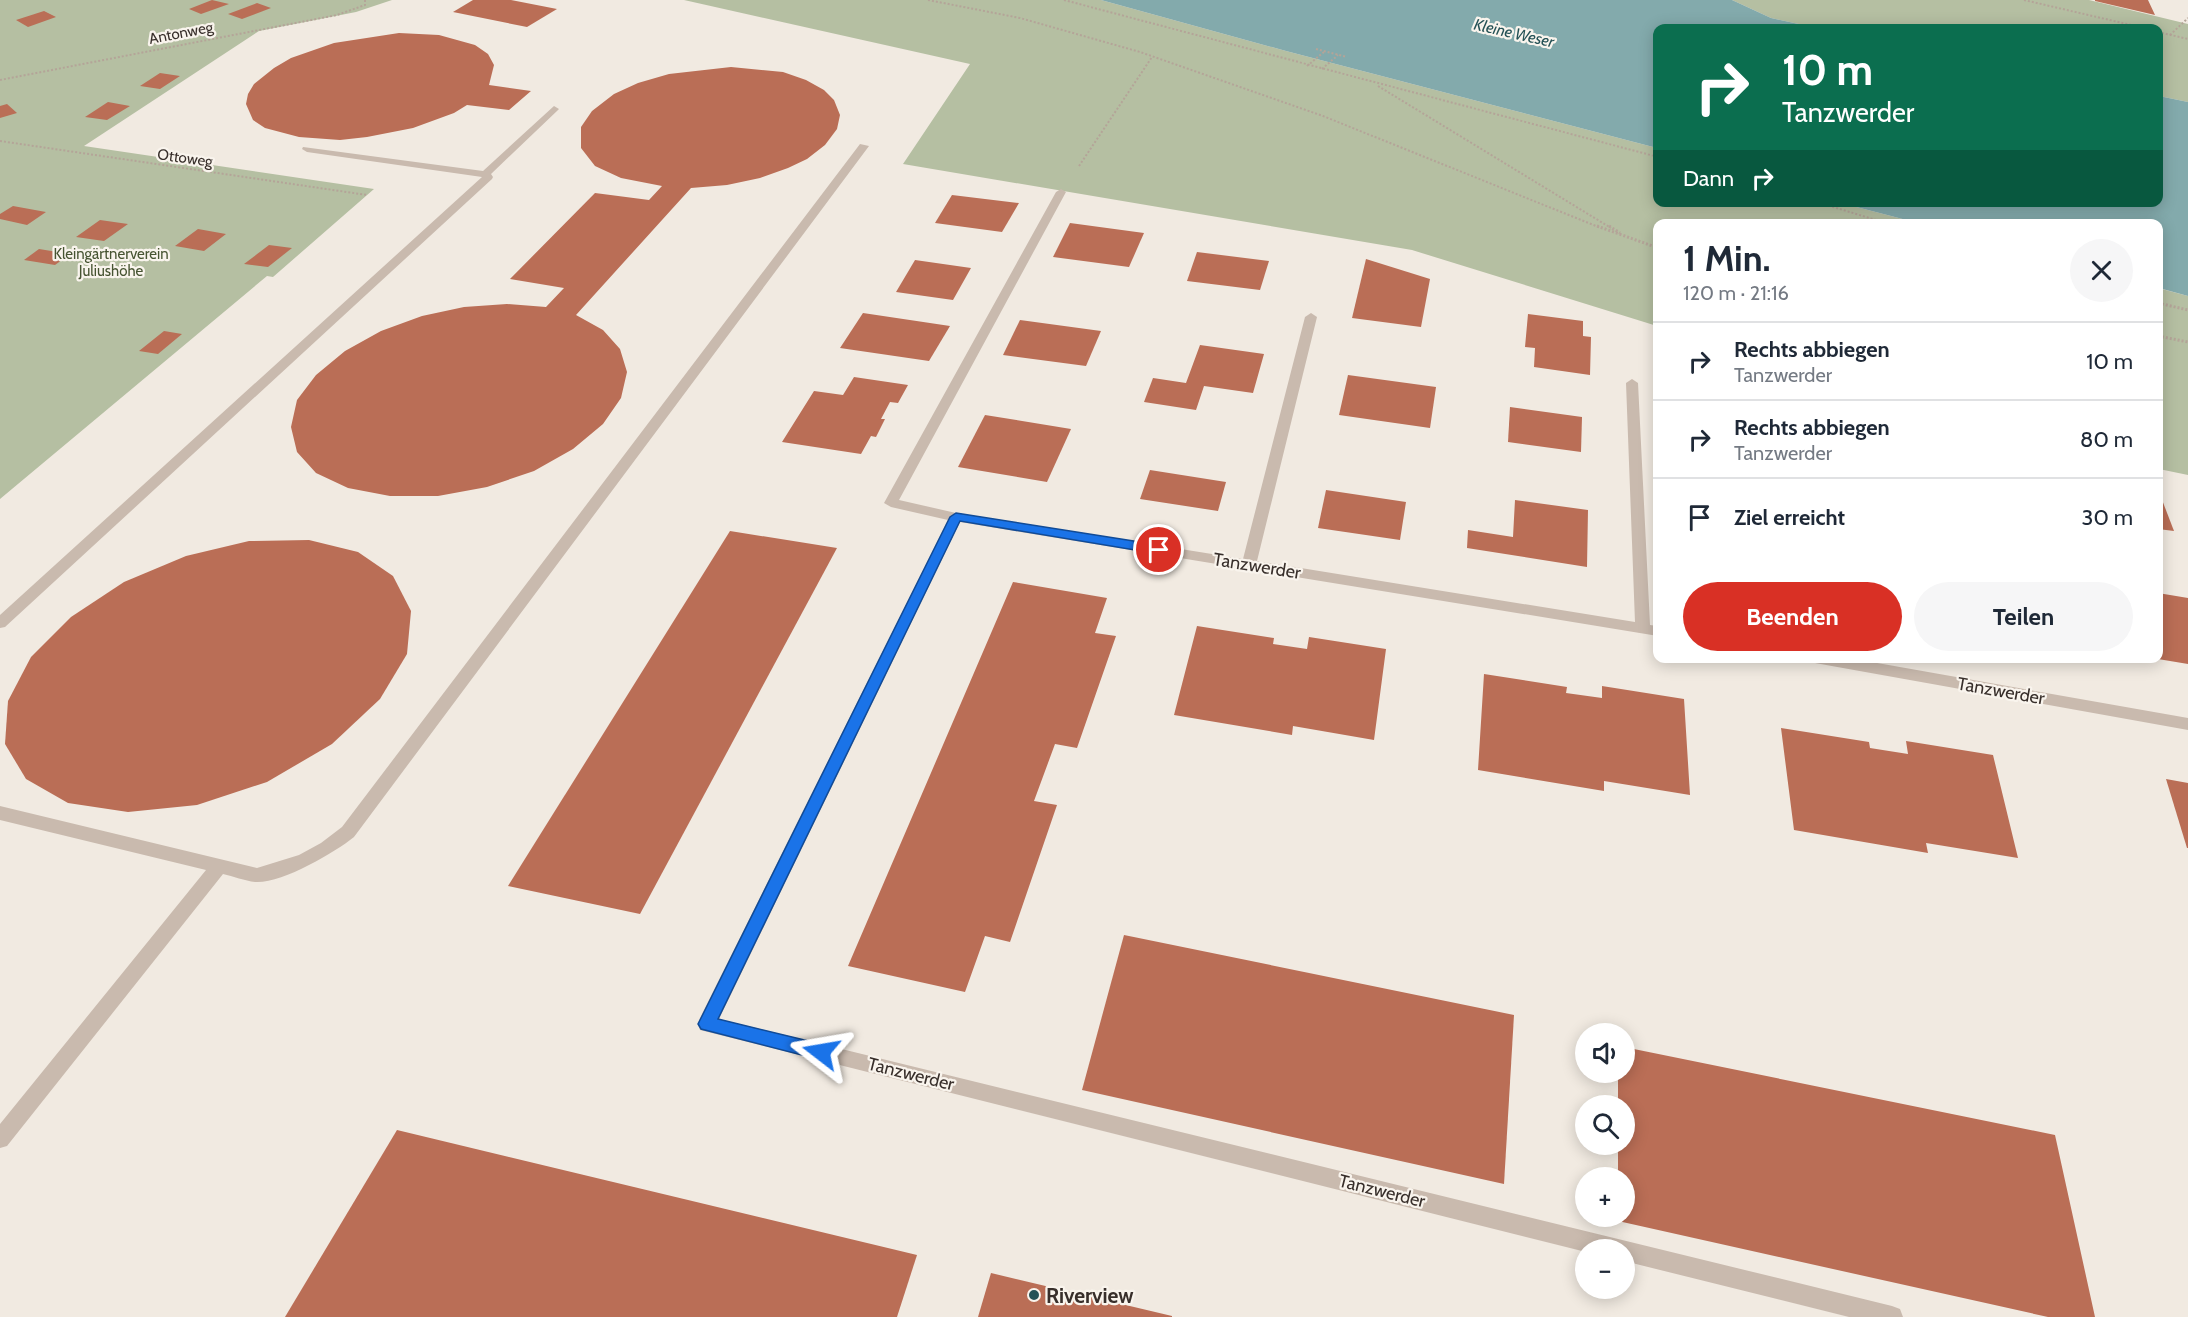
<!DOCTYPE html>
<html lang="de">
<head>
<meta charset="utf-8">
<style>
  :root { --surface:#fff; --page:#f6f6f7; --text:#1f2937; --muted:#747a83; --line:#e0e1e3; --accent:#d93025 }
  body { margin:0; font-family:Cabin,sans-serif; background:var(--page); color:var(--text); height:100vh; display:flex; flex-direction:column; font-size:22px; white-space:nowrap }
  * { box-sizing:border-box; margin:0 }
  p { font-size:20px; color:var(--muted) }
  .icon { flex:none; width:33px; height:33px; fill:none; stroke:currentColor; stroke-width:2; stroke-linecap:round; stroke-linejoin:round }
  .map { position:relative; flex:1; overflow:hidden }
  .details { position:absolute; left:1653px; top:219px; width:510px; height:444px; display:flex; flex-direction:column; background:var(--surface); border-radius:12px; box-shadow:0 3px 15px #0003 }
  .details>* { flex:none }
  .banner { position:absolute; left:1653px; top:24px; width:510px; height:183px; border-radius:12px; box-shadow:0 3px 15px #0003; background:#0b6e4f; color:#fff; overflow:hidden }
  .buttons { position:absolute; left:1575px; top:1023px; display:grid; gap:12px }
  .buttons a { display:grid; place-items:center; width:60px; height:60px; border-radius:50%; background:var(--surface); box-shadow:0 3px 15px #0003; font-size:30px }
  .pin { position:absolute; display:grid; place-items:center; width:51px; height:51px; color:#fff; margin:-26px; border:3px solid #fff; border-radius:50%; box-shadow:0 2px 6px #0007 }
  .me { position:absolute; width:66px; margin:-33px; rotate:284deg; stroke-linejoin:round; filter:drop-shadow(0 0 4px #0008) }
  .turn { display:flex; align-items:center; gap:21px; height:126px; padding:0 30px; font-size:27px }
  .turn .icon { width:78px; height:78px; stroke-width:2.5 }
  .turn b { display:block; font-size:42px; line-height:51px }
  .then { display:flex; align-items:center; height:57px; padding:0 30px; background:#0003; gap:12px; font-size:22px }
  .round { display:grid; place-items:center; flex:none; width:63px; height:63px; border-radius:32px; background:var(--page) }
  .head { display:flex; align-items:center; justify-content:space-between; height:102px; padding:0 30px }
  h1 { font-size:36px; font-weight:800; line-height:45px }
  .cta { display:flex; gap:12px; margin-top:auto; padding:12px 30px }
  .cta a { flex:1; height:69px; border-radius:36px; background:var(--accent); color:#fff; font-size:24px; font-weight:800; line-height:69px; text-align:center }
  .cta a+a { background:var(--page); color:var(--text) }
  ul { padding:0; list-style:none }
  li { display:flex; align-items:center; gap:18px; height:78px; padding:0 30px; border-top:2px solid var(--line) }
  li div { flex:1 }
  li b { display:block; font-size:22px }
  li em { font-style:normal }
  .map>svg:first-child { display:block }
</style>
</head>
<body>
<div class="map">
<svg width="2188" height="1317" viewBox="0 0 2188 1317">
  <rect width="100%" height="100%" fill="#f1eae1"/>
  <!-- green -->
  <g fill="#b5bfa2">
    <polygon points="0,0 392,0 356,12 259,31 84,146 374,189 273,277 267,276 0,499"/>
    <polygon points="684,0 1101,0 1286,51 1657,148 1658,202 1841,203 1918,223 1658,224 1657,326 1412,250 903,164 970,64"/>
    <polygon points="1732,0 2089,0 2188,24 2188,102 2159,96 2158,28 1817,28 1771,18"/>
    <polygon points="2158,288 2188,296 2188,475 2159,469"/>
  </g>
  <!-- water -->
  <g fill="#83aaac">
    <polygon points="1101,0 1732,0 1771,18 1817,28 1658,28 1657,148 1286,51"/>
    <polygon points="2159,96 2188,102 2188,296 2159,288 2158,224 1918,223 1841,203 2158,202"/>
  </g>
  <!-- building -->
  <g fill="#ba6e56">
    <polygon points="212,0 229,4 201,14 189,9"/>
    <polygon points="473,0 511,0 557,9 527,27 453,12"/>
    <polygon points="2095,0 2148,0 2155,15 2095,1"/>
    <polygon points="257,3 271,8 242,19 228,14"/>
    <polygon points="44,11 56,17 28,27 16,20"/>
    <polygon points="399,33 439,35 475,45 488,54 494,65 489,85 531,91 509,110 467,105 454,113 413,128 367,137 340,140 299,137 265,128 253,120 246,104 248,94 254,84 274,68 291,58 334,43"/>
    <polygon points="731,67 783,72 806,80 824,90 834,100 840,115 837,129 825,145 807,159 788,168 760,178 727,185 691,188 576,315 603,330 620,349 627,372 621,398 603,424 573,449 534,471 487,487 438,496 390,496 348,488 316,473 297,452 291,427 297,400 316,375 345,351 381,331 422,316 464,307 507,304 546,307 564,288 510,279 595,193 649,200 662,186 621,178 595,166 581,148 581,127 592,111 614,94 638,83 669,74"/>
    <polygon points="160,73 180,76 160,89 140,86"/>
    <polygon points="108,102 130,106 107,120 85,117"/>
    <polygon points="7,104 17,113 0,118 0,106"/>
    <polygon points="952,195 1019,203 1002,232 935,223"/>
    <polygon points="13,206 46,212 27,225 0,219 0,214"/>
    <polygon points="100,220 128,224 104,241 76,237"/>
    <polygon points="1070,223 1144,233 1129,267 1053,257"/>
    <polygon points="198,229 226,234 204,251 175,246"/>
    <polygon points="269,245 292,248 268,267 244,264"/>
    <polygon points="39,249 70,254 55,265 24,260"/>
    <polygon points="1197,252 1269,261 1260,290 1187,281"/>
    <polygon points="1366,259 1430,279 1421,327 1352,318"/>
    <polygon points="915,260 971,268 953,300 896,292"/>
    <polygon points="863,313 950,326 929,361 840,348"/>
    <polygon points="1528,314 1583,321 1583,336 1591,337 1590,375 1534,367 1535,348 1525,347"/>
    <polygon points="1020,320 1101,331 1086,366 1003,355"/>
    <polygon points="164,331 182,334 158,354 139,351"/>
    <polygon points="1200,345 1264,354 1253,393 1204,386 1196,410 1144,402 1153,378 1186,383"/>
    <polygon points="1348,375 1436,387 1430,428 1339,415"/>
    <polygon points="854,377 908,385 898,403 890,402 881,419 885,419 876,437 871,436 861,454 782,442 814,391 843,395"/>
    <polygon points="1510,407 1582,417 1581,452 1508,442"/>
    <polygon points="985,415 1071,429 1047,482 958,467"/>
    <polygon points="1150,470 1226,482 1218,511 1140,499"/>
    <polygon points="1326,490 1406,502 1400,540 1318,528"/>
    <polygon points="2158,492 2159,492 2174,531 2158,529"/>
    <polygon points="1515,500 1588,510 1587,567 1467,548 1468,530 1513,537"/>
    <polygon points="730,531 837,548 640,914 508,886"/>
    <polygon points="309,540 358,552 393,576 411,611 407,654 380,699 332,744 267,782 197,805 128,812 68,803 26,779 5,744 8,701 31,657 71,617 124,582 186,556 249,541"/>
    <polygon points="1013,582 1107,598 1095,633 1116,636 1077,748 1055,744 1034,801 1057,805 1010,942 985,936 965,992 848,966"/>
    <polygon points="2158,593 2188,598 2188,664 2158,659"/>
    <polygon points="1197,626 1274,638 1273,644 1307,649 1309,637 1386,649 1374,740 1293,726 1292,735 1174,715"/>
    <polygon points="1484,674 1567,687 1566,693 1602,698 1602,686 1684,699 1690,795 1604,781 1604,791 1478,770"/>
    <polygon points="1781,728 1869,742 1870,748 1908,754 1906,741 1993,755 2018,858 1926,843 1928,853 1794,830"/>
    <polygon points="2166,779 2188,783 2188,848 2187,848"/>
    <polygon points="1124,935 1514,1015 1504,1184 1082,1090"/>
    <polygon points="1624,1047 2055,1135 2095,1317 2048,1317 1618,1221 1618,1216 1624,1216 1624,1178 1618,1178 1618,1144 1624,1144 1624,1106 1618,1106 1618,1072 1624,1072"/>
    <polygon points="397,1130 917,1255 897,1317 285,1317"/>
    <polygon points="991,1273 1172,1316 1172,1317 978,1317"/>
  </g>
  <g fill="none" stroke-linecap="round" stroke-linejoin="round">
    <!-- path-far1 -->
    <g stroke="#b4a498" stroke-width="2" stroke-dasharray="2 2" stroke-linecap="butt">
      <polyline points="928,0 1020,18 1140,52 1323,116 1601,228"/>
      <polyline points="1064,0 1658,157"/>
      <polyline points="2024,0 2144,28"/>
      <polyline points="2158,32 2188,39"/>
      <polyline points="2170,35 2188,18"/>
      <polyline points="1316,49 1347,57"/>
      <polyline points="1307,66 1324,52"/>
      <polyline points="1322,69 1338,55"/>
      <polyline points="0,80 337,15 365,5 365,0"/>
      <polyline points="1378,86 1611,228"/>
      <polyline points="0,141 367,195"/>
      <polyline points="1079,166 1152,57"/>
      <polyline points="1817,202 1889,224"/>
    </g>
    <!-- path -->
    <g stroke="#b4a498" stroke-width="3" stroke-dasharray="2 2" stroke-linecap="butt">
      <polyline points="1597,226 1658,248"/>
      <polyline points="1609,226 1620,233"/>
      <polyline points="2158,303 2188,310"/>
      <polyline points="2158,336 2188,342"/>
    </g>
    <!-- minor -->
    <g fill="#c9baae" fill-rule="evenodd">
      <polygon points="554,106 559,109 557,111 491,174 493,177 492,179 5,627 0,628 0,615 482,177 307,152 302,149 303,147 483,171"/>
      <path d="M 860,144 L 869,146 L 354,837 C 334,853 281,884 255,882 C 245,881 233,876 223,874 L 7,1146 L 0,1148 L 0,1124 L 206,870 L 0,820 L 0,806 L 257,868 L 299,855 L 321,843 L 342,827 Z"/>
      <polygon points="1061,189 1066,192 899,500 956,513 1243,559 1305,317 1311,313 1317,317 1257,561 1635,622 1626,383 1632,379 1638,383 1650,625 1658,626 1658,636 960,522 719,1019 1892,1306 1900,1309 1903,1317 1849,1317 1624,1261 1624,1250 1586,1250 1586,1252 700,1030 698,1024 700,1018 948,520 891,507 884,503 1056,192"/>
      <polygon points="1808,658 1849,658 2188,718 2188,730 1815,663"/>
    </g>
  </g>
  <!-- route -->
  <polygon fill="#1a73e8" stroke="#114b97" stroke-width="1.5" points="956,513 1159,545 1165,550 1159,554 960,521 718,1019 821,1044 827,1046 829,1052 827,1057 821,1060 701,1029 698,1024 701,1018 950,517"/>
  <!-- markers -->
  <circle fill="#255256" stroke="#f9f4ed" stroke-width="2" cx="1034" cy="1295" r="6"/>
  <g text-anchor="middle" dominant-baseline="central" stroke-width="4.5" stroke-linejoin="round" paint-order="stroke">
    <!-- far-street labels -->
    <g font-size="15" fill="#382f2b" stroke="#f9f4ed">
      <text transform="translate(181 33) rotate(-11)">Antonweg</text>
      <text transform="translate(185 158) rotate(8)">Ottoweg</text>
    </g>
    <!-- far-park labels -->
    <g font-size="15" fill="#475432" stroke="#f9f4ed">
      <text x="111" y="254">Kleingärtnerverein<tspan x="111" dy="17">Juliushöhe</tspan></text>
    </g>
    <!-- far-water labels -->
    <g font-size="16" font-style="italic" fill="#255256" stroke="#f9f4ed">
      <text transform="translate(1514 33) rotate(13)">Kleine Weser</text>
    </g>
    <!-- street labels -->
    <g font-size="18" fill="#382f2b" stroke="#f9f4ed">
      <text transform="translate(1257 566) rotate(9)">Tanzwerder</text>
      <text transform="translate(2001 691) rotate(10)">Tanzwerder</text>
      <text transform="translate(911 1074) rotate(14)">Tanzwerder</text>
      <text transform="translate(1382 1191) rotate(14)">Tanzwerder</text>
    </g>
    <!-- near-poi labels -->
    <g font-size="21" font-weight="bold" fill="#382f2b" stroke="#f9f4ed" text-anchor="start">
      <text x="1046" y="1295">Riverview</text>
    </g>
  </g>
</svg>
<div class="buttons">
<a><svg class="icon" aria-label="sound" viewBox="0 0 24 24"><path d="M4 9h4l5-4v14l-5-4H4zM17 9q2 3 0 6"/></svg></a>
<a><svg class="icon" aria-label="search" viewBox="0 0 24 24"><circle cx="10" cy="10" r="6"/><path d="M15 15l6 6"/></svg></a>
<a>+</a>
<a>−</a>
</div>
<div class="pin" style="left:1159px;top:550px;background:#d93025"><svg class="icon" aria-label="arrive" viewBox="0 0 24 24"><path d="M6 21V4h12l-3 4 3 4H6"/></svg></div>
<svg class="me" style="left:821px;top:1052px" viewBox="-20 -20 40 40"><path d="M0-17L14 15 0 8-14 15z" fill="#1a73e8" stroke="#fff" stroke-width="4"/></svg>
<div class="banner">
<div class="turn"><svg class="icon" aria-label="right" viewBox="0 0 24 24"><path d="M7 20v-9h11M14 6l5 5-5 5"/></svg><div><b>10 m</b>Tanzwerder</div></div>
<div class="then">Dann<svg class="icon" aria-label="right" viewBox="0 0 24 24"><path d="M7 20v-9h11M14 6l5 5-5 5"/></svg></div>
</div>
<section class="details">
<div class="head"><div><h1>1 Min.</h1><p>120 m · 21:16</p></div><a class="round"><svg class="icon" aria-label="close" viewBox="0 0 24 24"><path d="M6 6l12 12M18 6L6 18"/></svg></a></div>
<ul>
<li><svg class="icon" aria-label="right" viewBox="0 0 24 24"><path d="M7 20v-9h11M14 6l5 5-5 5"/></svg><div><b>Rechts abbiegen</b><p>Tanzwerder</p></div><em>10 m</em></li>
<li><svg class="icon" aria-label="right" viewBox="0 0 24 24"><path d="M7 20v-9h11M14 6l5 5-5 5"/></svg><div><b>Rechts abbiegen</b><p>Tanzwerder</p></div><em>80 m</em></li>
<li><svg class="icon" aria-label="arrive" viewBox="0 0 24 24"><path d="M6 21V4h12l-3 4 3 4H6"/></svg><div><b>Ziel erreicht</b></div><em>30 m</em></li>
</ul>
<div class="cta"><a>Beenden</a><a>Teilen</a></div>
</section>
</div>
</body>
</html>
